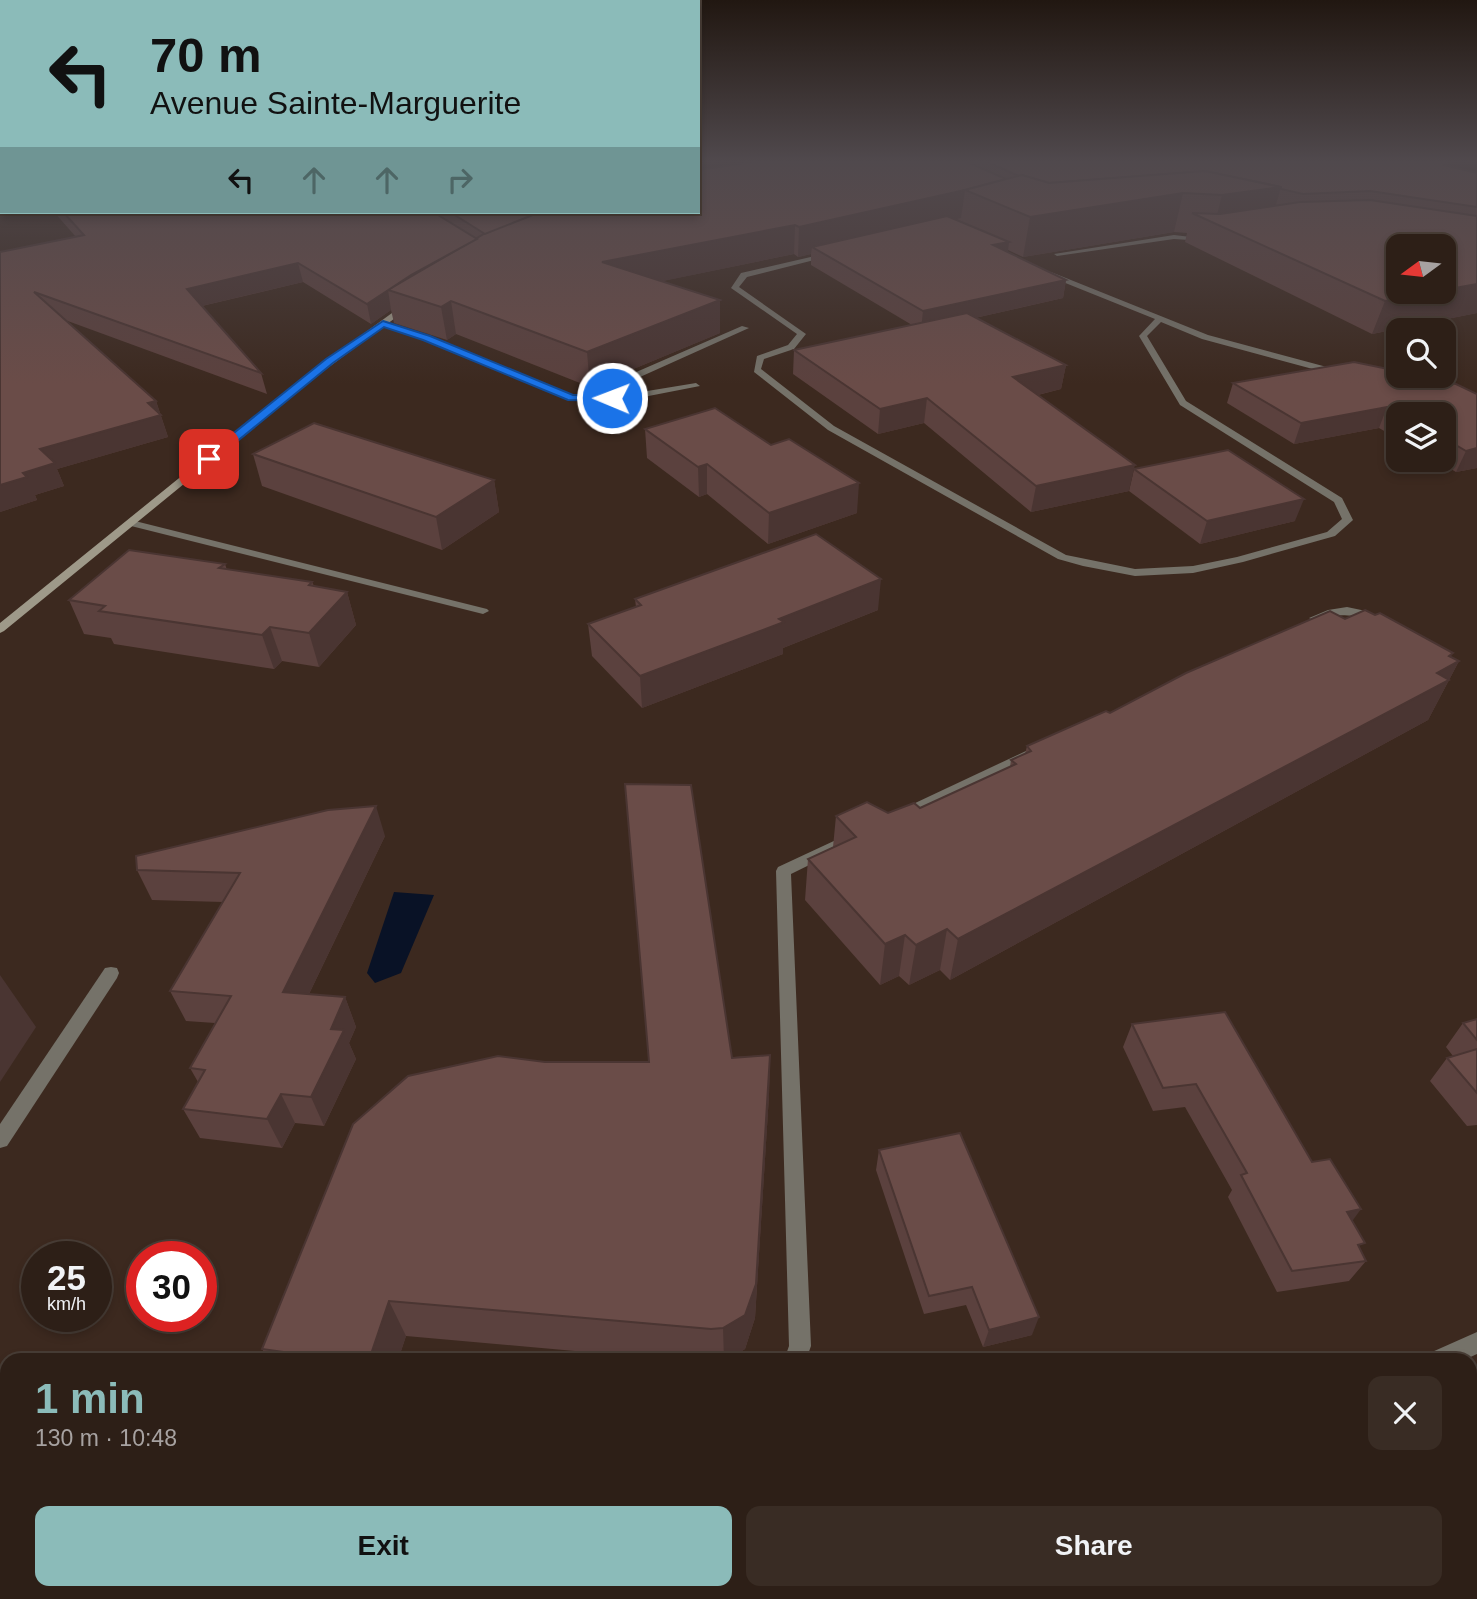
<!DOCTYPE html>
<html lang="en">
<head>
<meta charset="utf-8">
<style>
  :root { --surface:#2d1f17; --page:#392c24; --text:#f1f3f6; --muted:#a7a2a1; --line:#483d36; --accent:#8bbbb9 }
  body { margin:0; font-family:Arial,sans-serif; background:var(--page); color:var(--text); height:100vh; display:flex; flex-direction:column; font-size:26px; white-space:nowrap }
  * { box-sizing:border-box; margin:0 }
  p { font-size:23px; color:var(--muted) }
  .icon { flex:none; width:38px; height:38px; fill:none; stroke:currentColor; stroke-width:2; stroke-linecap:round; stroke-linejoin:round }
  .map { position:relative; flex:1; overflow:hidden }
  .details { position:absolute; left:0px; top:1353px; width:1477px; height:247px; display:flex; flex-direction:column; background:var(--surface); border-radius:21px 21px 0 0; box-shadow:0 4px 10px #0003,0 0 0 2px var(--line) }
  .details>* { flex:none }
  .top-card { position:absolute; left:0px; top:0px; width:700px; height:214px; box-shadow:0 4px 10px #0003,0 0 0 2px var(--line); background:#8bbbb9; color:#111; overflow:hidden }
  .needle { width:46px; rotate:255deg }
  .controls { position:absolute; left:1386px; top:234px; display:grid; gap:14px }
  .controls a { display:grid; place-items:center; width:70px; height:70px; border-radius:14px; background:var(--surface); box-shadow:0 4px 10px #0003,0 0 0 2px var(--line); font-size:35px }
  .speed { position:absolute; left:21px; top:1241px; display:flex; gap:14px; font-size:35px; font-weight:700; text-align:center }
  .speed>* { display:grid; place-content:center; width:91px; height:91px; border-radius:50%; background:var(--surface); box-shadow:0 4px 10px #0003,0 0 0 2px var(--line); line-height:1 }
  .speed small { font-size:18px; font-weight:400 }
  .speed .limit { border:10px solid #d22; background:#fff; color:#111 }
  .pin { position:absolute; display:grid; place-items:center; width:60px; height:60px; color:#fff; margin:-30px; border-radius:14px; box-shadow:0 4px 10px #0006 }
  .me { position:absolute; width:77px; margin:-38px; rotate:271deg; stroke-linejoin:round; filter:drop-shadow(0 0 5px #0008) }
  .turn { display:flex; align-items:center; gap:24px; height:147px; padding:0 35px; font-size:32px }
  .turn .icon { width:91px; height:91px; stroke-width:2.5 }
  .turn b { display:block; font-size:49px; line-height:60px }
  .lanes { display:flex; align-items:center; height:66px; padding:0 35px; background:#0003; justify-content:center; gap:35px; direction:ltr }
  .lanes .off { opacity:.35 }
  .round { display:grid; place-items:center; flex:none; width:74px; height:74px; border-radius:14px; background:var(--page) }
  .overview { display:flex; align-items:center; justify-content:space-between; height:119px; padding:0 35px }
  h1 { font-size:42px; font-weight:700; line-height:52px; color:var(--accent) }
  .action { display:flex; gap:14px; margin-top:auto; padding:14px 35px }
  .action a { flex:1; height:80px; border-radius:14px; background:var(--accent); color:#111; font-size:28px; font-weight:700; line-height:80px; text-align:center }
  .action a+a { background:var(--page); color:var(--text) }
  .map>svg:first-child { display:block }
</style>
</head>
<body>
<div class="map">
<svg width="1477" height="1599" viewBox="0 0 1477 1599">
  <rect width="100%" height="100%" fill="#3c291f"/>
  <!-- water -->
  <polygon fill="#091226" points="394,892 434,895 401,973 375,983 367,973"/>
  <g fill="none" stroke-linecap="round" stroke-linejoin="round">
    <!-- lane -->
    <g fill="#757269" fill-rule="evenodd">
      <polygon points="1174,235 1208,239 1205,241 1174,239 1057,256 1054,254"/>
      <polygon points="742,326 749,328 640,377 634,383 638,396 634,399 630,396 626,383 634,373"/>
      <polygon points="111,967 117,968 119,973 117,978 7,1146 0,1148 0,1124 105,968"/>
    </g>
    <!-- street -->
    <g fill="#757269" fill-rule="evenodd">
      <polygon points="828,253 830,256 747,277 739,287 806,334 794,349 764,359 761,369 834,426 1066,555 1076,557 1135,569 1193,566 1237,557 1327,532 1342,519 1334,502 1180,405 1139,336 1155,319 1048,276 1051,272 1208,335 1338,370 1338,374 1335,375 1202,339 1161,322 1147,336 1186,401 1342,498 1353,520 1335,536 1243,562 1193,573 1135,576 1083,566 1058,559 828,430 754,372 757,356 788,345 797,334 731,288 741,273"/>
      <polygon points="383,322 430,336 573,395 623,395 696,383 700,386 623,401 572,401 424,340 380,326 380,322"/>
      <polygon points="131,520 487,609 489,611 483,614 127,525 126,523"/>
      <path d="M 1347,607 L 1366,611 L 1385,620 L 1379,623 C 1347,614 1348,612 1315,621 L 1309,618 L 1328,610 Z"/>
      <polygon points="1028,750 1035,754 1033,757 906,818 901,820 894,815 896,812"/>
      <polygon points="851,833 858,838 856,842 791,874 811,1346 806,1360 784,1360 789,1346 776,871 778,867"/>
      <polygon points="1477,1332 1477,1354 1464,1360 1429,1360 1432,1352"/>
      <polygon points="0,1417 7,1418 7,1440 0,1439"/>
    </g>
    <!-- secondary -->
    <polygon fill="#9e9989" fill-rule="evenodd" points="403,305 410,307 310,381 4,631 0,633 0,623 304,377"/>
  </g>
  <!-- wall -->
  <g fill="#5b413e">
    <polygon points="765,160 1450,160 1447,166 1477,173 1477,313 1372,334 1185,242 1187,233 1174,232 1023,257 1008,250 1008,252 1066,280 1063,298 975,318 1066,365 1061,389 1038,395 1129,491 1031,512 924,423 878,434 793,374 794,350 912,325 811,265 811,254 798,257 794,254 662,281 720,333 590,387 456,334 447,340 394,323 391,310 371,324 303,282 202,306 261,373 267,394 65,320 156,401 168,437 57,469 64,486 35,495 37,500 0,512 0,252 76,237 54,212 698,212"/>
    <polygon points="1233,383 1477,394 1477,468 1456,472 1435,460 1444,460 1444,415 1398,415 1398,439 1379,428 1294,444 1227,403"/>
    <polygon points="645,429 857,513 768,544 707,494 699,497 647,458"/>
    <polygon points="253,454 494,480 499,512 442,550 262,486"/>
    <polygon points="1134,469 1295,521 1200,544 1129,491"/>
    <polygon points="225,564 227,570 312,582 314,586 347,592 356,625 319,667 282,661 274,669 114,644 111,638 84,634 69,600"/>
    <polygon points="635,599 878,610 783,648 783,654 642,708 592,656 588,624 636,607"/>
    <polygon points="1345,619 1451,657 1459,661 1428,720 950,980 940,970 909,985 899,976 880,985 805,900 808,859 833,847 836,816 888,813 920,808 1010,767 1011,760 1025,754 1027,746"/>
    <polygon points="385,836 309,994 345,997 356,1027 349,1043 356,1059 324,1126 295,1123 282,1148 200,1138 183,1109 198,1082 190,1068 215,1023 186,1021 170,991 223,902 152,900 137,870"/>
    <polygon points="1477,1019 1477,1125 1467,1126 1430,1081 1447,1058 1453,1056 1446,1047 1463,1023"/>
    <polygon points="1132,1024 1312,1162 1352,1221 1360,1249 1366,1261 1349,1281 1277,1292 1228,1197 1232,1190 1185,1107 1153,1111 1123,1047"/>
    <polygon points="770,1055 769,1095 755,1318 745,1349 727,1360 675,1360 406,1336 398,1360 269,1360 262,1349 649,1062"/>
    <polygon points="879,1150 1032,1335 983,1347 966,1305 924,1314 876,1170"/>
    <polygon points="1269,1592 1366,1599 1261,1599"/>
  </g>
  <!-- shaded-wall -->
  <g fill="#4a3532">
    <polygon points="1281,187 1270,226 1215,223 1222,195"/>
    <polygon points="965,190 961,218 820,252 812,247 811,254 798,257 799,227"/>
    <polygon points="1183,193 1174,232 1023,257 1030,217"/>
    <polygon points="795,225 794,254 605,293 602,262"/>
    <polygon points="1009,242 1007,260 993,245"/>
    <polygon points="298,263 303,282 193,308 187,289"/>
    <polygon points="1066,280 1063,298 921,330 923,311"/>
    <polygon points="1477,284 1477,313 1372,334 1385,301 1431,292 1444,292 1444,290"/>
    <polygon points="388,290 391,310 371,324 367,304"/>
    <polygon points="720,300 720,333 590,387 587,352"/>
    <polygon points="451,301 456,334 447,340 441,307"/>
    <polygon points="1066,365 1061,389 1009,402 1013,377"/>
    <polygon points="927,398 924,423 878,434 880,409"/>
    <polygon points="156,401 168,437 57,469 64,486 35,495 37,500 0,512 0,485 23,473 40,449"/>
    <polygon points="1387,407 1379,428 1294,444 1301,423"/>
    <polygon points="1477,448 1477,468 1456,472 1466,451"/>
    <polygon points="707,464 707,494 699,497 698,467"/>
    <polygon points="1135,465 1129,491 1031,512 1036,486"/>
    <polygon points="494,480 499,512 442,550 436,517"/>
    <polygon points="859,483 857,513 768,544 769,513"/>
    <polygon points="1304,499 1295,521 1200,544 1207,521"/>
    <polygon points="881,579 878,610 783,648 783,654 642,708 640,676 779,619"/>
    <polygon points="347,592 356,625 319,667 309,633"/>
    <polygon points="270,627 282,661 274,669 262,635"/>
    <polygon points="1453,653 1444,669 1459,661 1428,720 950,980 958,939 1437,673 1449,656"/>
    <polygon points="376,806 385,836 296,1021 283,992"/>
    <polygon points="947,929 940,970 909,985 916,945"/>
    <polygon points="905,935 899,976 880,985 885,944"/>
    <polygon points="0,975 36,1027 0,1082"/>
    <polygon points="345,997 356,1027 349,1043 356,1059 324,1126 311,1097 331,1029"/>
    <polygon points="770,1055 769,1095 755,1318 745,1349 727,1360 724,1360 723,1328"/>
    <polygon points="281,1094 295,1123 282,1148 267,1119"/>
    <polygon points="1361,1209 1345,1231 1347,1212"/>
    <polygon points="389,1301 406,1336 398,1360 369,1360"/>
    <polygon points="1039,1317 1032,1335 983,1347 989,1330"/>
  </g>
  <!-- building -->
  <g fill="#6a4c48" stroke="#4a3532" stroke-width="2">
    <polygon points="765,160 963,160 1006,179 965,190 799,227 795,225 602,262 720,300 587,352 451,301 441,307 388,290 489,231 540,212 698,212 698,170"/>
    <polygon points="983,160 1447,160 1444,165 1477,173 1477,207 1370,191 1303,194 1281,189 1281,187 1205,171 1049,183 1022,175 1019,176"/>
    <polygon points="1205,171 1281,187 1222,195 1183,193 1030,217 965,190 1022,175 1049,183"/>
    <polygon points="1370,200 1477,216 1477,284 1444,290 1444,247 1398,247 1398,292 1431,292 1385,301 1192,213 1220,214 1300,202"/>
    <polygon points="63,212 433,212 477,239 411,275 367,304 298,263 187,289 261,373 34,292 156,401 148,403 161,415 40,449 55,463 23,473 27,477 0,485 0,252 84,235"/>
    <polygon points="450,212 540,212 485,234"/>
    <polygon points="947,216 1009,242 993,245 1066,280 923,311 812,247"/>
    <polygon points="967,313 1066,365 1013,377 1135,465 1036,486 927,398 880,409 794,350"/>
    <polygon points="1354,362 1398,371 1398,376 1421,376 1456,384 1477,394 1477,448 1466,451 1444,438 1444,415 1401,415 1387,407 1301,423 1233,383"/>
    <polygon points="715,408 771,445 789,439 859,483 769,513 707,464 698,467 645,429"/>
    <polygon points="314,423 494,480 436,517 253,454"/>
    <polygon points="1228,450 1304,499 1207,521 1134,469"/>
    <polygon points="816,534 881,579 779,619 784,622 640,676 588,624 641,605 635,599"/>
    <polygon points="129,550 225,564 219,568 312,582 309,585 347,592 309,633 270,627 262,635 99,611 105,606 69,600"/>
    <polygon points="1365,610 1375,615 1380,613 1453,653 1449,656 1459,661 1437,673 1449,680 958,939 947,929 916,945 905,935 885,944 808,859 856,837 836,816 867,802 888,813 914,803 920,808 1016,764 1011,760 1031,751 1027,746 1106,711 1110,713 1186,673 1330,611 1345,619"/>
    <polygon points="625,784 691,785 732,1058 770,1055 756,1284 745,1315 723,1328 711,1329 389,1301 369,1360 341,1360 262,1349 353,1124 408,1076 498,1056 545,1062 649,1062"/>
    <polygon points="376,806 283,992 345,997 331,1029 344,1030 311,1097 281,1094 267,1119 183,1109 205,1070 190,1068 231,996 170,991 240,873 137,870 136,856 328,810"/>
    <polygon points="1225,1012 1312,1162 1330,1159 1361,1209 1347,1212 1365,1243 1358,1245 1366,1261 1292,1271 1241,1175 1247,1173 1196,1084 1163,1088 1132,1024"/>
    <polygon points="1477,1019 1477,1040 1463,1023"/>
    <polygon points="1477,1049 1477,1093 1447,1058"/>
    <polygon points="960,1133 1039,1317 989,1330 972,1287 929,1296 879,1150"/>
    <polygon points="1269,1592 1363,1592 1366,1599 1270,1599"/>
  </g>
  <!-- sky -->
  <linearGradient id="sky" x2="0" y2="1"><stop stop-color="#211711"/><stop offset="0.42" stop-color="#50494d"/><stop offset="1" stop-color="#50494d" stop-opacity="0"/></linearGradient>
  <rect width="1477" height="384" fill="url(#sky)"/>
  <!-- route -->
  <polygon fill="#1a73e8" stroke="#114b97" stroke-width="2" points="383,321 430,336 573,395 612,395 617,398 612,401 568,400 423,340 384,327 333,363 213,461 205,461 205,456 326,359"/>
</svg>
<div class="controls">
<a><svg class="needle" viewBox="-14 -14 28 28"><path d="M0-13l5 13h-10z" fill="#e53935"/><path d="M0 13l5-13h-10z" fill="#a7a2a1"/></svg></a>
<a><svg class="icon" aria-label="search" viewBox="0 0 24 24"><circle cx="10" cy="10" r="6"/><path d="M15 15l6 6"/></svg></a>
<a><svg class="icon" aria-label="layers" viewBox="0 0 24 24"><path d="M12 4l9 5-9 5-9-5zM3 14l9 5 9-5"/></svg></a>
</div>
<div class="speed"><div>25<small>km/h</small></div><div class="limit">30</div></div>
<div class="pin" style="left:209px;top:459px;background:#d93025"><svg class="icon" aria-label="arrive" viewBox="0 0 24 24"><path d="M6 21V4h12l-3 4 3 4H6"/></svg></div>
<svg class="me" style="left:612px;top:398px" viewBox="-20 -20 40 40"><circle r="17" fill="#1a73e8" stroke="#fff" stroke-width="3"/><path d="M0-11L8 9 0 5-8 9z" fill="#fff"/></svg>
<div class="top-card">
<div class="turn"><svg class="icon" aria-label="left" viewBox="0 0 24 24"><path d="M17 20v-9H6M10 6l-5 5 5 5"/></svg><div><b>70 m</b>Avenue Sainte-Marguerite</div></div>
<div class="lanes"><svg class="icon" aria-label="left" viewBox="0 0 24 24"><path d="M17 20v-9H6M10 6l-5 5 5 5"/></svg><svg class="icon off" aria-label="ahead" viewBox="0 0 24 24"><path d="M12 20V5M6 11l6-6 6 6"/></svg><svg class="icon off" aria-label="ahead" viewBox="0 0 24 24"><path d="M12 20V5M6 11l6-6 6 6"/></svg><svg class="icon off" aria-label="right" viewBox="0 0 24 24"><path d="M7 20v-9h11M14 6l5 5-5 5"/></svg></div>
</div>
<section class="details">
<div class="overview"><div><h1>1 min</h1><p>130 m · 10:48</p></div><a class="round"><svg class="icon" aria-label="close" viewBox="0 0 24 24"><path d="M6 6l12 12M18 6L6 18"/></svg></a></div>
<div class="action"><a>Exit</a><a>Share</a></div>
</section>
</div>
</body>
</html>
